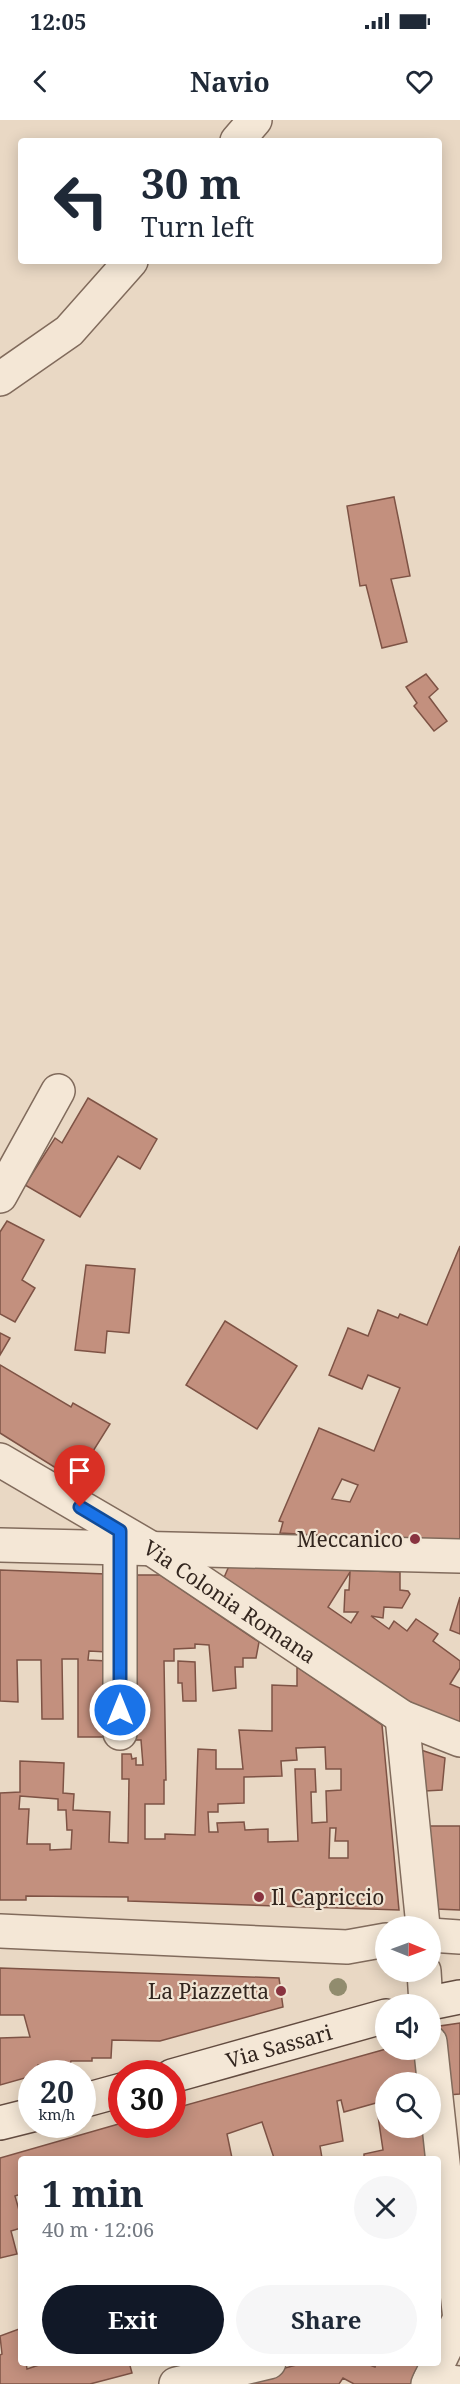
<!DOCTYPE html>
<html lang="en">
<head>
<meta charset="utf-8">
<style>
  :root { --surface:#fff; --page:#f6f6f7; --text:#1f2937; --muted:#747a83; --accent:#111827 }
  body { margin:0; font-family:"Noto Serif",serif; background:var(--page); color:var(--text); height:100vh; display:flex; flex-direction:column; font-size:22px; white-space:nowrap }
  * { box-sizing:border-box; margin:0 }
  p { font-size:20px; color:var(--muted) }
  .icon { flex:none; width:33px; height:33px; fill:none; stroke:currentColor; stroke-width:2; stroke-linecap:round; stroke-linejoin:round }
  .map { position:relative; flex:1; overflow:hidden }
  .details { position:absolute; left:18px; top:2036px; width:423px; height:210px; display:flex; flex-direction:column; background:var(--surface); border-radius:6px; box-shadow:0 3px 15px #0003 }
  .details>* { flex:none }
  .top-card { position:absolute; left:18px; top:18px; width:424px; height:126px; border-radius:6px; box-shadow:0 3px 15px #0003; background:#fff; color:var(--text); overflow:hidden }
  .needle { width:39px; rotate:91deg }
  .buttons { position:absolute; left:375px; top:1796px; display:grid; gap:12px }
  .buttons a { display:grid; place-items:center; width:66px; height:66px; border-radius:50%; background:var(--surface); box-shadow:0 3px 15px #0003; font-size:30px }
  .speed { position:absolute; left:18px; top:1940px; display:flex; gap:12px; font-size:30px; font-weight:700; text-align:center }
  .speed>* { display:grid; place-content:center; width:78px; height:78px; border-radius:50%; background:var(--surface); box-shadow:0 3px 15px #0003; line-height:1 }
  .speed small { font-size:15px; font-weight:400 }
  .speed .limit { border:9px solid #d22; background:#fff; color:#111 }
  .pin { position:absolute; display:grid; place-items:center; width:51px; height:51px; color:#fff; margin:-62px -26px; border-radius:50% 50% 50% 0; rotate:-45deg; box-shadow:0 0 6px #0007 }
  .pin .icon { rotate:45deg }
  .me { position:absolute; width:66px; margin:-33px; rotate:0deg; stroke-linejoin:round; filter:drop-shadow(0 0 4px #0008) }
  .turn { display:flex; align-items:center; gap:21px; height:126px; padding:0 24px; font-size:27px }
  .turn .icon { width:78px; height:78px; stroke-width:2.5 }
  .turn b { display:block; font-size:42px; line-height:51px }
  .round { display:grid; place-items:center; flex:none; width:63px; height:63px; border-radius:32px; background:var(--page) }
  .headline { display:flex; align-items:center; justify-content:space-between; height:102px; padding:0 24px }
  h1 { font-size:36px; font-weight:700; line-height:45px }
  .action { display:flex; gap:12px; margin-top:auto; padding:12px 24px }
  .action a { flex:1; height:69px; border-radius:36px; background:var(--accent); color:#fff; font-size:24px; font-weight:700; line-height:69px; text-align:center }
  .action a+a { background:var(--page); color:var(--text) }
  .status { display:flex; justify-content:space-between; align-items:center; height:42px; padding:0 30px; background:var(--surface); direction:ltr }
  .status svg { height:16px; fill:currentColor }
  header { display:flex; justify-content:space-between; align-items:center; height:78px; padding:0 24px; background:var(--surface); font-size:27px; font-weight:700 }
  .map>svg:first-child { display:block }
</style>
</head>
<body>
<div class="status"><b>12:05</b><svg viewBox="0 0 49 12"><path d="M0 12V9h3v3zM5 12V6h3v6zM10 12V3h3v9zM15 12V0h3v12zM26 1h20v11H26zM47 4h2v5h-2z"/></svg></div>
<header><svg class="icon" aria-label="back" viewBox="0 0 24 24"><path d="M15 5l-7 7 7 7"/></svg>Navio<svg class="icon" aria-label="heart" viewBox="0 0 24 24"><path d="M12 20l-8-8c-3-5 5-10 8-4 3-6 11-1 8 4z"/></svg></header>
<div class="map">
<svg width="460" height="2264" viewBox="0 0 460 2264">
  <rect width="100%" height="100%" fill="#e9d8c4"/>
  <!-- building -->
  <g fill="#c3907e" stroke="#7e5345" stroke-width="1.5" fill-rule="evenodd">
    <polygon points="394,377 410,456 391,459 407,522 382,528 366,465 360,466 347,386"/>
    <polygon points="426,554 438,569 429,577 447,601 434,611 414,586 417,583 406,567"/>
    <polygon points="88,978 157,1019 140,1049 118,1036 80,1097 25,1065 55,1018 62,1023"/>
    <polygon points="7,1101 44,1120 22,1160 35,1168 15,1202 0,1194 0,1112"/>
    <path d="M 460,1126 L 460,1423 L 280,1413 L 283,1402 L 279,1401 L 319,1308 L 374,1331 L 400,1268 L 368,1255 L 362,1269 L 329,1255 L 348,1208 L 368,1216 L 378,1190 L 398,1198 L 400,1194 L 427,1205 ZM 342,1359 L 358,1365 L 350,1382 L 332,1379 Z"/>
    <polygon points="86,1145 135,1149 129,1213 107,1211 105,1233 75,1230"/>
    <polygon points="225,1201 297,1246 257,1309 186,1265"/>
    <polygon points="0,1213 10,1218 0,1235"/>
    <polygon points="0,1245 71,1287 73,1283 110,1304 75,1360 0,1313"/>
    <path d="M 229,1446 L 400,1452 L 400,1470 L 408,1471 L 410,1474 L 402,1488 L 384,1487 L 383,1498 L 371,1496 L 389,1509 L 394,1501 L 407,1511 L 416,1499 L 438,1514 L 433,1521 L 460,1541 L 460,1548 L 450,1564 L 460,1568 L 460,1609 L 439,1602 L 223,1460 ZM 350,1452 L 349,1470 L 345,1470 L 344,1492 L 358,1492 L 351,1503 L 328,1487 Z"/>
    <polygon points="0,1450 106,1454 107,1532 89,1531 88,1540 107,1541 108,1617 78,1617 78,1539 62,1539 63,1599 42,1599 41,1540 17,1540 18,1582 0,1581"/>
    <path d="M 132,1455 L 160,1455 L 259,1522 L 256,1538 L 243,1538 L 243,1547 L 235,1547 L 236,1568 L 213,1571 L 209,1525 L 195,1524 L 195,1528 L 174,1529 L 174,1541 L 164,1541 L 166,1660 L 164,1660 L 164,1684 L 145,1684 L 145,1719 L 165,1719 L 165,1714 L 195,1715 L 198,1629 L 216,1630 L 216,1649 L 243,1649 L 239,1610 L 272,1611 L 272,1565 L 297,1566 L 297,1547 L 382,1605 L 399,1790 L 128,1781 L 128,1777 L 26,1776 L 26,1780 L 0,1780 L 0,1673 L 20,1672 L 20,1641 L 64,1643 L 63,1673 L 74,1674 L 73,1690 L 110,1692 L 109,1722 L 128,1723 L 129,1659 L 122,1659 L 122,1634 L 131,1634 L 132,1639 L 136,1638 L 136,1645 L 143,1645 L 141,1620 L 134,1620 ZM 325,1627 L 326,1649 L 341,1649 L 341,1670 L 326,1671 L 327,1702 L 312,1703 L 311,1672 L 316,1672 L 315,1649 L 295,1649 L 298,1721 L 268,1722 L 268,1709 L 245,1710 L 244,1702 L 217,1703 L 218,1712 L 209,1712 L 208,1692 L 218,1692 L 218,1684 L 244,1683 L 244,1657 L 282,1656 L 281,1641 L 297,1640 L 296,1628 ZM 20,1676 L 58,1679 L 58,1690 L 66,1690 L 67,1710 L 72,1710 L 71,1729 L 50,1730 L 50,1724 L 27,1724 L 29,1689 L 19,1689 ZM 330,1708 L 336,1708 L 335,1721 L 348,1721 L 348,1738 L 329,1738 Z"/>
    <polygon points="460,1477 460,1514 450,1510"/>
    <polygon points="178,1541 195,1542 196,1581 183,1581 182,1563 178,1563"/>
    <polygon points="421,1630 445,1638 442,1670 425,1671"/>
    <polygon points="428,1706 460,1706 460,1790 436,1789"/>
    <polygon points="0,1848 279,1858 283,1887 160,1921 112,1920 111,1938 92,1938 92,1941 71,1941 69,1947 38,1945 40,1953 32,1953 32,1956 0,1965 0,1918 30,1917 24,1895 0,1895"/>
    <polygon points="460,1903 460,1974 448,1975 440,1906"/>
    <polygon points="386,1929 416,1929 420,1962 386,1962 386,2007 425,2007 428,2038 364,2038 364,2034 383,2030 376,1983 344,1992 341,1980 337,1981 343,2021 320,2026 322,2038 274,2038 262,2002 227,2014 232,2038 21,2038 21,2074 15,2076 21,2097 21,2108 11,2111 17,2134 0,2138 0,2038 122,2003 172,2004 172,1989"/>
    <polygon points="19,2209 21,2242 26,2242 27,2249 48,2242 129,2242 132,2253 90,2264 0,2264 0,2235 2,2234 0,2216"/>
    <polygon points="308,2242 367,2242 367,2244 375,2247 377,2242 430,2242 419,2264 354,2264 343,2258 339,2264 223,2264"/>
  </g>
  <g fill="none" stroke-linecap="round" stroke-linejoin="round">
    <!-- street casing -->
    <g stroke="#816b5c" stroke-width="36">
      <g id="street">
        <polyline points="237,21 255,0"/>
        <polyline points="0,259 69,211 131,141"/>
        <polyline points="0,1076 58,971"/>
        <path id="s1" d="M 0,1340 L 149,1427 L 402,1597 L 460,1620"/>
        <polyline points="0,1425 460,1436"/>
        <polyline points="402,1597 423,1806"/>
        <polyline points="120,1613 120,1411"/>
        <polyline points="0,1811 347,1827 386,1820"/>
        <polyline points="430,1815 460,1817"/>
        <polyline points="424,1851 426,1884"/>
        <polyline points="430,1922 460,2200"/>
        <polyline points="430,2260 460,2263"/>
        <polyline points="176,2264 269,2242"/>
        <polyline points="428,2264 460,2198"/>
      </g>
    </g>
    <!-- secondary casing -->
    <g stroke="#634c40" stroke-width="36">
      <g id="secondary">
        <polyline points="425,1884 460,1877"/>
        <path id="s2" d="M 172,1956 L 386,1896"/>
        <polyline points="82,1981 122,1970"/>
        <polyline points="0,2003 32,1995"/>
      </g>
    </g>
    <!-- street -->
    <use href="#street" stroke="#f4e7d6" stroke-width="33"/>
    <!-- secondary -->
    <use href="#secondary" stroke="#f4e7d6" stroke-width="33"/>
  </g>
  <!-- trees -->
  <circle fill="#918c6e" cx="338" cy="1867" r="9"/>
  <g fill="none" stroke-linecap="round" stroke-linejoin="round">
    <!-- route casing -->
    <g stroke="#114b97" stroke-width="15">
      <polyline id="route" points="80,1387 120,1411 120,1590"/>
    </g>
    <!-- route -->
    <use href="#route" stroke="#1a73e8" stroke-width="10"/>
  </g>
  <!-- markers -->
  <g fill="#893340" stroke="#f1e4d3" stroke-width="2">
    <circle cx="415" cy="1419" r="6"/>
    <circle cx="259" cy="1777" r="6"/>
    <circle cx="281" cy="1871" r="6"/>
  </g>
  <g text-anchor="middle" dominant-baseline="central" stroke-width="4.5" stroke-linejoin="round" paint-order="stroke">
    <!-- poi labels -->
    <g font-size="21" fill="#33261f" stroke="#f1e4d3" text-anchor="end">
      <text x="403" y="1419">Meccanico</text>
      <text x="271" y="1777" text-anchor="start">Il Capriccio</text>
      <text x="269" y="1871">La Piazzetta</text>
    </g>
    <!-- street labels -->
    <g font-size="21" fill="#33261f" stroke="#f1e4d3">
      <text stroke="none"><textPath href="#s1" startOffset="270">Via Colonia Romana</textPath></text>
      <text stroke="none"><textPath href="#s2" startOffset="111">Via Sassari</textPath></text>
    </g>
  </g>
</svg>
<div class="buttons">
<a><svg class="needle" viewBox="-14 -14 28 28"><path d="M0-13l5 13h-10z" fill="#e53935"/><path d="M0 13l5-13h-10z" fill="#747a83"/></svg></a>
<a><svg class="icon" aria-label="sound" viewBox="0 0 24 24"><path d="M4 9h4l5-4v14l-5-4H4zM17 9q2 3 0 6"/></svg></a>
<a><svg class="icon" aria-label="search" viewBox="0 0 24 24"><circle cx="10" cy="10" r="6"/><path d="M15 15l6 6"/></svg></a>
</div>
<div class="speed"><div>20<small>km/h</small></div><div class="limit">30</div></div>
<div class="pin" style="left:80px;top:1387px;background:#d93025"><svg class="icon" aria-label="arrive" viewBox="0 0 24 24"><path d="M6 21V4h12l-3 4 3 4H6"/></svg></div>
<svg class="me" style="left:120px;top:1590px" viewBox="-20 -20 40 40"><circle r="17" fill="#1a73e8" stroke="#fff" stroke-width="3"/><path d="M0-11L8 9 0 5-8 9z" fill="#fff"/></svg>
<div class="top-card">
<div class="turn"><svg class="icon" aria-label="left" viewBox="0 0 24 24"><path d="M17 20v-9H6M10 6l-5 5 5 5"/></svg><div><b>30 m</b>Turn left</div></div>
</div>
<section class="details">
<div class="headline"><div><h1>1 min</h1><p>40 m · 12:06</p></div><a class="round"><svg class="icon" aria-label="close" viewBox="0 0 24 24"><path d="M6 6l12 12M18 6L6 18"/></svg></a></div>
<div class="action"><a>Exit</a><a>Share</a></div>
</section>
</div>
</body>
</html>
